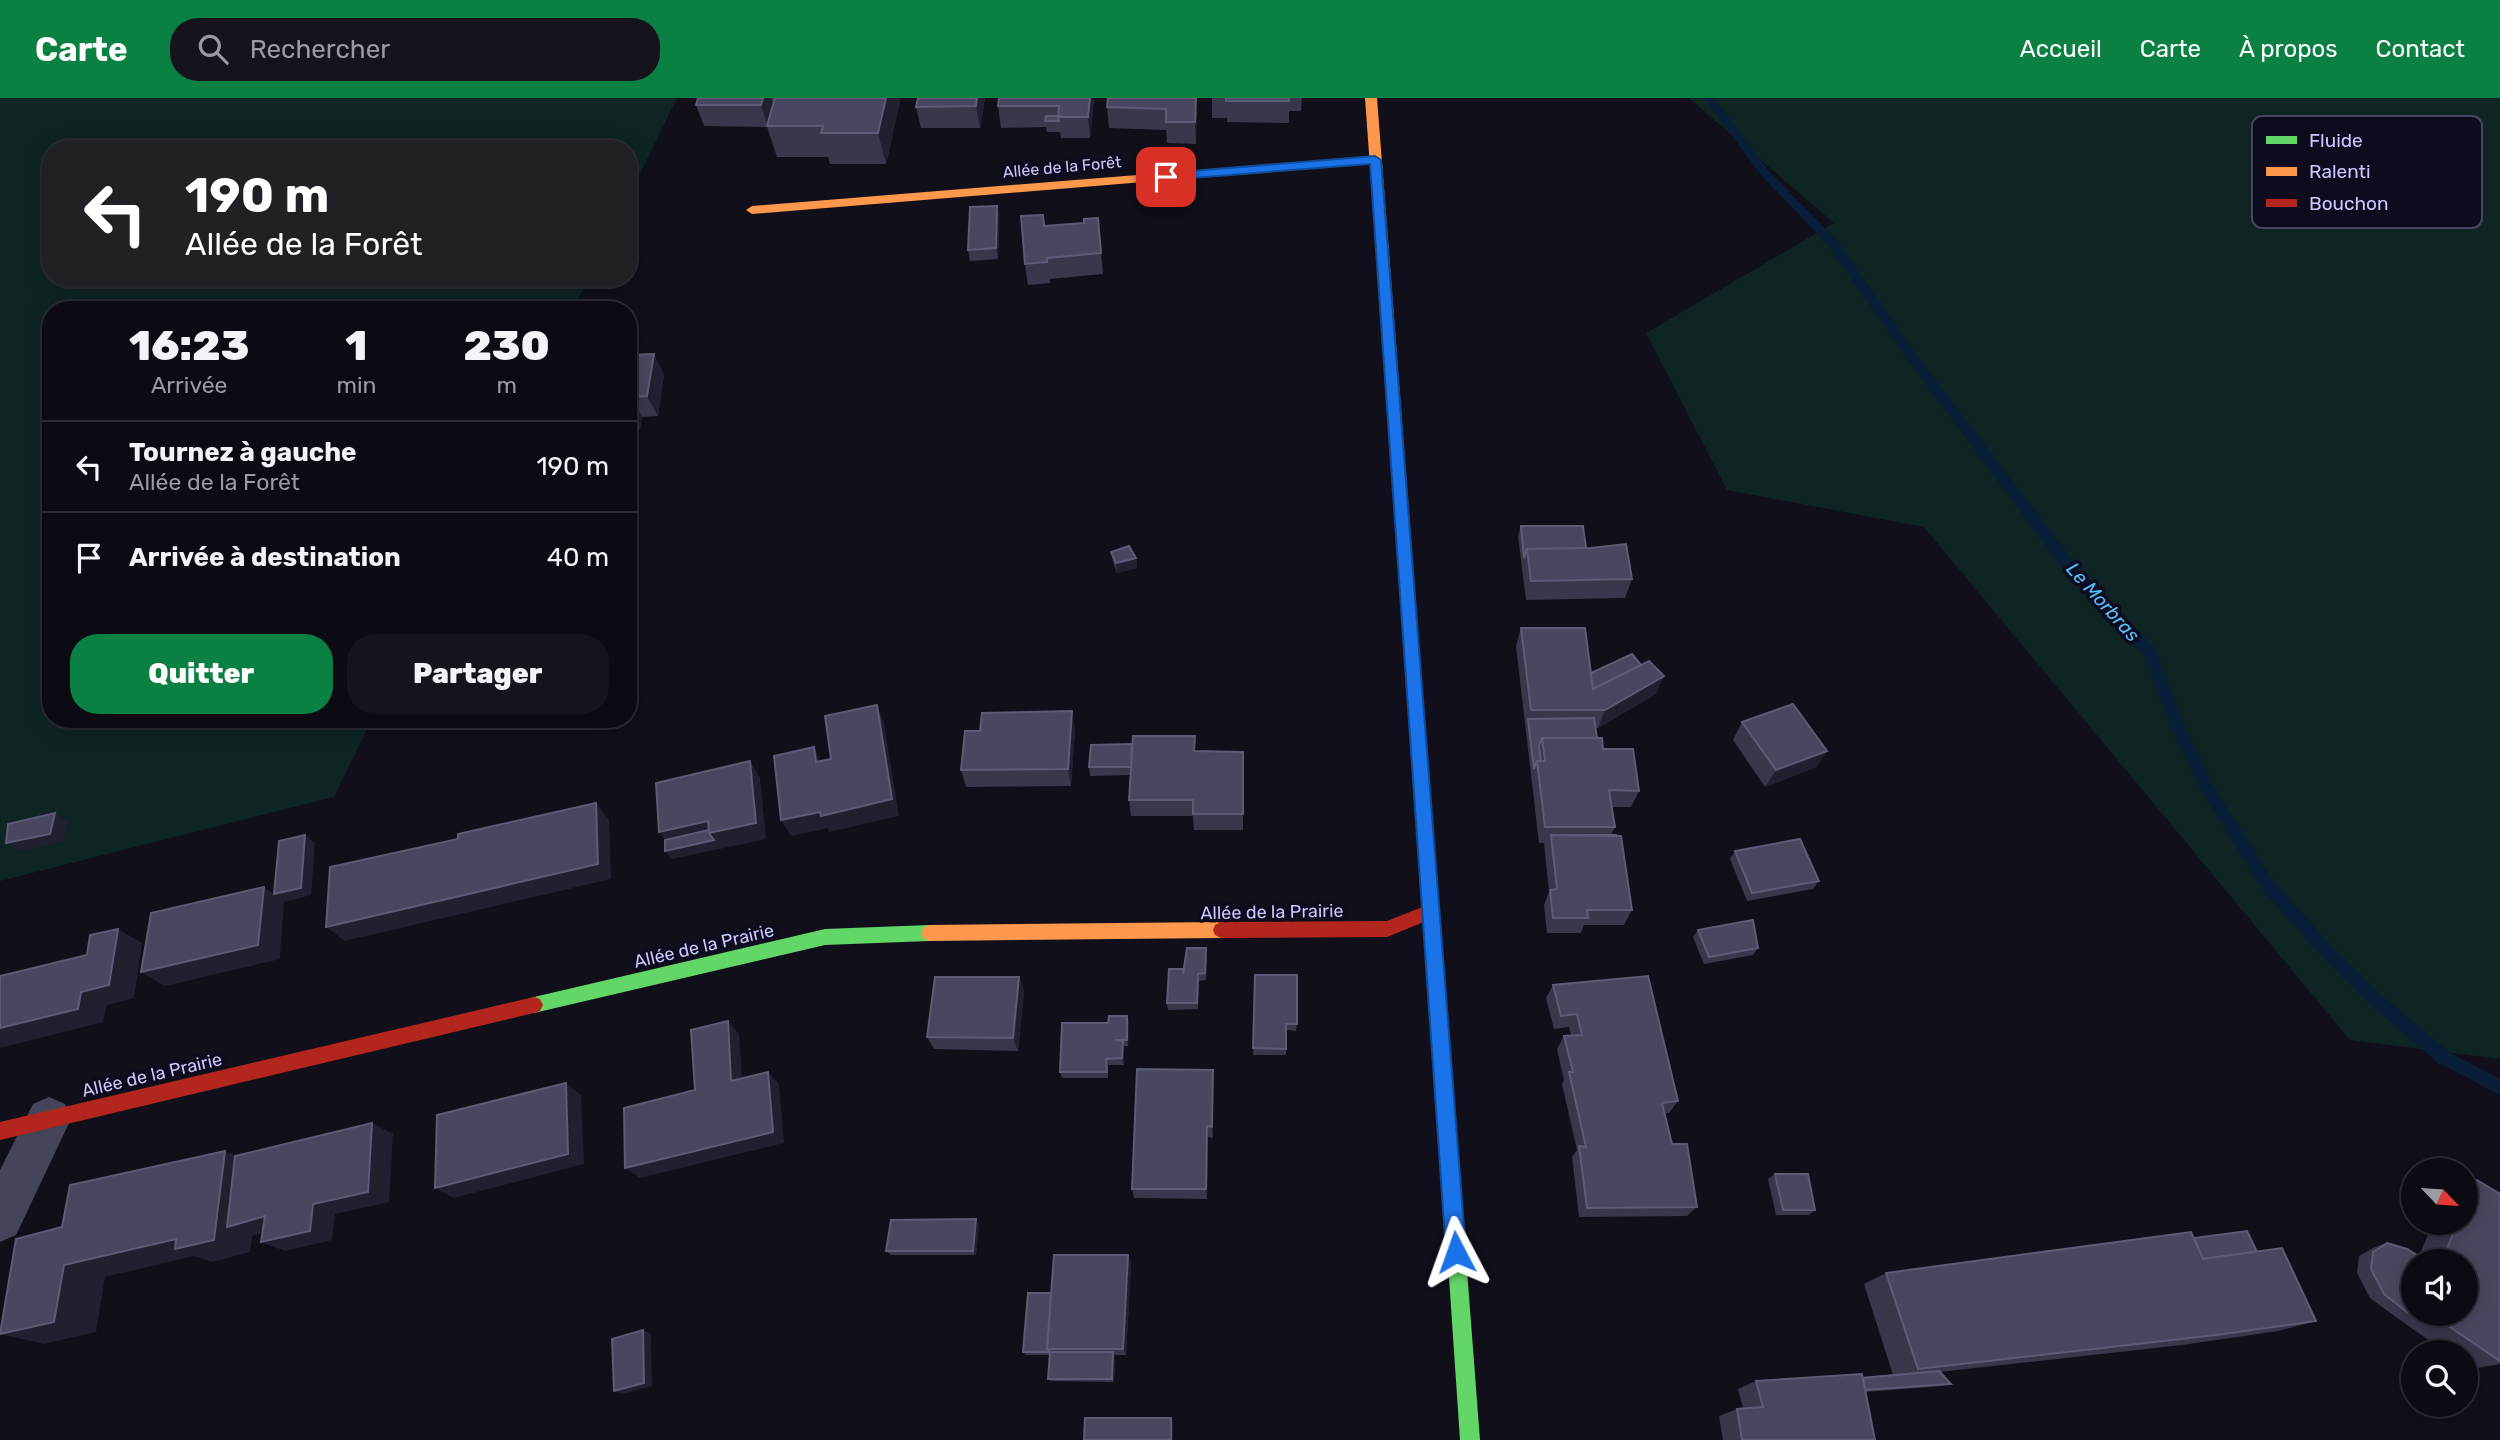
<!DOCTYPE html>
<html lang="fr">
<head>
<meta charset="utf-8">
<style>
  :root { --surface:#0c0b14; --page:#15141d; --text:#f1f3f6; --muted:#9a9ba0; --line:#2c2b34; --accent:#0b8043 }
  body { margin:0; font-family:Rubik,sans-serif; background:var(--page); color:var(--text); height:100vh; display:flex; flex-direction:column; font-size:26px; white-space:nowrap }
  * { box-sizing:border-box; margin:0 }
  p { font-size:23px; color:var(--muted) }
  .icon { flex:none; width:38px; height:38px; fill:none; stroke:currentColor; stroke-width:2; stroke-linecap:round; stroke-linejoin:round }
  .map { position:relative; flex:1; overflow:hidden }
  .panel { position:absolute; left:42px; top:203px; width:595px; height:427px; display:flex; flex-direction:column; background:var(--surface); border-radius:28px; box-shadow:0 4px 18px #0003,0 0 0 2px var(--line) }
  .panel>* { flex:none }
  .top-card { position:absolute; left:42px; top:42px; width:595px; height:147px; border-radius:28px; box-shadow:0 4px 18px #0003,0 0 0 2px var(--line); background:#202124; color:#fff; overflow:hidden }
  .needle { width:46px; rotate:115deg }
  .tools { position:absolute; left:2401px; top:1060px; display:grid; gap:14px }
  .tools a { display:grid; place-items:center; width:77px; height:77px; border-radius:50%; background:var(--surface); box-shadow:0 4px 18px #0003,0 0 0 2px var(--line); font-size:35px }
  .pin { position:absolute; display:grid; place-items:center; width:60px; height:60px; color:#fff; margin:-30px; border-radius:14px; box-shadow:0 4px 10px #0006 }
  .me { position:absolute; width:77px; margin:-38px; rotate:356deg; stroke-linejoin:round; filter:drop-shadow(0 0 5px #0008) }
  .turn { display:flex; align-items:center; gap:24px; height:147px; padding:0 28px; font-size:32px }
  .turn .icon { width:91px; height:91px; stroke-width:2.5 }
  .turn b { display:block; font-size:49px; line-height:60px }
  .eta { display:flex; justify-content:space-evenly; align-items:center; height:119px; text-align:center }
  .eta b { font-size:42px; font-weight:800; line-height:49px }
  .button { display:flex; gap:14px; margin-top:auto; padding:14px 28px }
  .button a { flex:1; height:80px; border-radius:28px; background:var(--accent); color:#fff; font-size:28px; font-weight:800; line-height:80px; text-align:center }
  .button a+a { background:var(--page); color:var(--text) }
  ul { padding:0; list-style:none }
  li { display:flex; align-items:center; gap:21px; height:91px; padding:0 28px; border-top:2px solid var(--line) }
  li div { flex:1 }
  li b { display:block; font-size:26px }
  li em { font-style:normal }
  header { display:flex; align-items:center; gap:42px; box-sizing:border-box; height:98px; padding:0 35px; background:var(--accent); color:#fff }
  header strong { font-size:33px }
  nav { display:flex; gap:38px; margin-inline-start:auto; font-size:24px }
  .search { width:490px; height:63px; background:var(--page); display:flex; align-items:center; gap:18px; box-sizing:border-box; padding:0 24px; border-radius:28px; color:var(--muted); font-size:26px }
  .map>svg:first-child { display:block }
</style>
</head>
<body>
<header>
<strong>Carte</strong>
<div class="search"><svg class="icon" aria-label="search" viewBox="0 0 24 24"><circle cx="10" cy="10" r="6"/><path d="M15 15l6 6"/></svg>Rechercher</div>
<nav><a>Accueil</a><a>Carte</a><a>À propos</a><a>Contact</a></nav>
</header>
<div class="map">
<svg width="2500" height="1342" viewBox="0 0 2500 1342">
  <rect width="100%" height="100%" fill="#100f1a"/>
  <!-- green -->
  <g fill="#0e2524">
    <polygon points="0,0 677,0 628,100 628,51 51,51 51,180 589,180 573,212 51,212 51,621 372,621 334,699 0,783"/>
    <polygon points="1689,0 2500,0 2500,961 2350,942 1924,429 1727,392 1646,235 1834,125"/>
  </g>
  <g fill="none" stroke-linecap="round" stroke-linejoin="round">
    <!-- stream -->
    <polygon fill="#091e38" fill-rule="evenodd" points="1704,0 1714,0 1769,73 1836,141 1918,259 2071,460 2156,552 2186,632 2214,689 2272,781 2333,850 2382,898 2449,954 2500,981 2500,997 2437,964 2372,908 2323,860 2262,791 2204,697 2172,632 2145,559 2061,468 1910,265 1828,147 1761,77"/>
    <!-- street -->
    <polygon fill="#44455b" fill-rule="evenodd" points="49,999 65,1006 71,1021 16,1137 0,1144 0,1072 33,1006"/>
    <!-- fast -->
    <g fill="#63d668" fill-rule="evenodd">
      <polygon points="1403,423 1410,428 1437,791 1435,796 1429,798 1423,796 1421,791 1396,428"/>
      <polygon points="929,827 935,830 937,835 935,840 929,843 825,847 534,915 528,913 525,907 528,901 534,899 825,831"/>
      <polygon points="1454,1111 1461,1113 1463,1120 1480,1342 1460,1342 1445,1120 1447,1113"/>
    </g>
    <!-- slow -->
    <g fill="#ff974d" fill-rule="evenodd">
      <polygon points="1365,0 1377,0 1410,428 1403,433 1396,428"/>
      <polygon points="1237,69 1241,70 1241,76 752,116 746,112 752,108"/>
      <polygon points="1429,784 1435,786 1437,791 1463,1120 1461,1127 1454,1129 1447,1127 1445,1120 1421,791 1423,786"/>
      <polygon points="1221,824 1227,827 1229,832 1227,837 1221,840 929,843 923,840 921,835 923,830 929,827"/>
    </g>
    <!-- jam -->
    <g fill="#b3261e" fill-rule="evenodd">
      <polygon points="1375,58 1381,62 1379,65 1237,77 1231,73 1237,69"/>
      <polygon points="1430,806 1436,809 1438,814 1436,819 1387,839 1221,840 1215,837 1213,832 1215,827 1221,824 1387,823"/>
      <polygon points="534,899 540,901 543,907 540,913 534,915 0,1042 0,1024"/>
    </g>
  </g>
  <!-- wall -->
  <g fill="#38374c" fill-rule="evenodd">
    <polygon points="698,0 899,0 900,3 886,66 830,66 828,59 777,59 767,29 704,28 696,7"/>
    <polygon points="985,0 980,30 921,30 916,9"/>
    <polygon points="999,0 1094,0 1090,40 1061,40 1060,34 1047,34 1046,29 1001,30 998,8"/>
    <polygon points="1108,0 1197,0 1196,46 1167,45 1166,32 1109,30 1107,9"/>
    <polygon points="1212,0 1302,0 1301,13 1289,13 1289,25 1227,24 1227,20 1212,20"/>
    <polygon points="997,108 999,118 998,161 970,163 968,152"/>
    <polygon points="1043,117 1045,128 1084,125 1098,120 1103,176 1050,181 1050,185 1028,187 1025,166"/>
    <polygon points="628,257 664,276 658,318 642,319 640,331 628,332"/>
    <polygon points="1521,428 1586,450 1632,481 1625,500 1526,502 1518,438"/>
    <polygon points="1111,454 1136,460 1137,470 1117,475 1113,464"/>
    <polygon points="1521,530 1591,575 1656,596 1598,630 1595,630 1597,640 1603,651 1639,693 1631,709 1612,709 1615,729 1611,737 1632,812 1624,827 1584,827 1581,835 1547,835 1544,807 1549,794 1544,745 1539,745 1516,548"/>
    <polygon points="1742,624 1827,653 1816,669 1765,689 1733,642"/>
    <polygon points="1075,631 1071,688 966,689 961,672"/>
    <polygon points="1196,653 1243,654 1243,732 1194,732 1193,718 1131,718 1129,702 1130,677 1090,678 1089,669"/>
    <polygon points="1735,753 1819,783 1813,791 1747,803 1730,761"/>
    <polygon points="1698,832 1758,850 1753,857 1704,866 1693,839"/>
    <polygon points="1207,858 1206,882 1199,883 1198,911 1168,912 1167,905"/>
    <polygon points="1255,877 1297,926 1296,933 1286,932 1286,957 1253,957"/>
    <polygon points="1019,879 1024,893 1018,953 934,951 927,939"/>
    <polygon points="1553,887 1678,1003 1669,1015 1665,1015 1672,1046 1697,1109 1687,1118 1579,1119 1572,1059 1577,1052 1562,986 1564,982 1557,951 1564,938 1571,937 1569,929 1554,931 1546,900"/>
    <polygon points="1127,918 1129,924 1128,948 1124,948 1124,967 1108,967 1108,980 1062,980 1060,974"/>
    <polygon points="1213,984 1213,1040 1208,1039 1207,1101 1134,1100 1132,1091"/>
    <polygon points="1775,1076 1815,1112 1809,1117 1776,1117 1768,1081"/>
    <path d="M 2477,1082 L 2500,1096 L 2500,1266 L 2472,1271 L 2466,1267 L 2466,1255 L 2447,1255 L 2393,1217 L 2370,1200 L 2357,1175 L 2359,1158 L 2373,1150 L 2387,1145 L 2419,1158 L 2433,1125 L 2466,1125 L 2466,1085 ZM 2413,1164 L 2466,1164 L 2466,1216 L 2413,1216 Z"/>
    <polygon points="979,1126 976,1157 891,1157 886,1153"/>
    <polygon points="2194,1140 2257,1154 2316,1223 2278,1233 2182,1247 1939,1274 1951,1286 1942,1288 1865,1294 1875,1342 1723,1342 1719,1318 1737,1311 1743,1310 1738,1291 1756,1283 1862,1280 1893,1277 1864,1186 1886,1175"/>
    <polygon points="1128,1157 1131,1165 1126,1257 1115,1257 1114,1284 1051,1283 1048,1281 1050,1257 1026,1257 1023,1254 1051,1195"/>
  </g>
  <!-- shaded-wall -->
  <g fill="#212030">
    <polygon points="763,0 771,0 774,8 768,29 761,7"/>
    <polygon points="886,0 899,0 900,3 886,66 878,35"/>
    <polygon points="977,0 985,0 980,30 976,8"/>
    <polygon points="1090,0 1094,0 1090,40 1088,19"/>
    <polygon points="1196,0 1197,0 1196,46 1195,24"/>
    <polygon points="997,108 999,118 998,161 996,150"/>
    <polygon points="654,256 664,276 658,318 647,298"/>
    <polygon points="631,299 642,319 640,331 629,311"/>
    <polygon points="1136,460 1137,470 1117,475 1116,465"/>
    <polygon points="1664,578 1656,596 1598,630 1605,612"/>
    <polygon points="877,607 884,625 899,718 829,734 828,730 791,738 781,722"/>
    <polygon points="1072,613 1075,631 1071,688 1068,671"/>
    <polygon points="814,649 822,666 816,664"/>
    <polygon points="1827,653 1816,669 1765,689 1776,672"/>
    <polygon points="750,663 760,680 766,741 672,761 665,753 671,750 659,734 708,723"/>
    <polygon points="596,705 609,722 611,781 345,843 326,829"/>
    <polygon points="55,715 68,724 63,744 19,753 6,745"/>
    <polygon points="305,737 315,745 311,797 284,804 280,861 165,888 141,874 264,789 274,796"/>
    <polygon points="118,831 142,845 134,900 107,907 103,924 0,950 0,930 81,894"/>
    <polygon points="1019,879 1024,893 1018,953 1013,940"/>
    <polygon points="1127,918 1129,924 1128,948 1127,942"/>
    <polygon points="728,923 739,936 743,995 731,983"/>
    <polygon points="1123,943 1124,950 1124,967 1122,960"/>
    <polygon points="1213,972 1213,1040 1212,1029"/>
    <polygon points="768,974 779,986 784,1045 640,1080 625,1070"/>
    <polygon points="566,985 581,997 584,1066 454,1100 435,1090"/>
    <polygon points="372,1025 393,1036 389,1104 335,1116 332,1142 285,1153 261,1144 313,1106"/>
    <polygon points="1207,1028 1208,1039 1207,1101 1206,1091"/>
    <polygon points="225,1053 259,1068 265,1118 288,1127 252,1138 250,1154 212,1164 194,1158 105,1179 96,1234 44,1246 0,1236 64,1167 176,1141"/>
    <polygon points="976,1121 979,1126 976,1157 973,1153"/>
    <polygon points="1128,1157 1131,1165 1126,1257 1123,1251"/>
    <polygon points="643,1232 651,1236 652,1288 622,1296 614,1293"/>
    <polygon points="1113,1254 1115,1257 1114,1284 1112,1281"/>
    <polygon points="1171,1320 1173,1325 1173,1342 1171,1342"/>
  </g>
  <!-- building -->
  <g fill="#48475f" stroke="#5c5b78" stroke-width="2">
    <polygon points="698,0 763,0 761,7 696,7"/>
    <polygon points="775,0 886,0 878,35 821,35 823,28 767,28"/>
    <polygon points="918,0 977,0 976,8 916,9"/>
    <polygon points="999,0 1090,0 1088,19 1058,19 1059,8 998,8"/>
    <polygon points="1108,0 1196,0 1195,24 1166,24 1166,11 1107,9"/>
    <rect x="1226" y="0" width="63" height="3"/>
    <polygon points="1046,18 1061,18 1061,19 1058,19 1059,23 1045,23"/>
    <polygon points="997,108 996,150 968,152 970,109"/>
    <polygon points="1043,117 1044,128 1084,125 1084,121 1098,120 1101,155 1047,160 1047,164 1025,166 1021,118"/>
    <polygon points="654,256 647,298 631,299 629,311 628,311 628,257"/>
    <polygon points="1521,428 1583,428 1586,450 1527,451 1524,460"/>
    <polygon points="1626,446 1632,481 1531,483 1527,451 1591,450"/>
    <polygon points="1129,448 1136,460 1116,465 1111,454"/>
    <polygon points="1521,530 1585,530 1593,591 1649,563 1664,578 1605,612 1531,612"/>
    <polygon points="1632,556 1641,567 1593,591 1591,575"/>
    <polygon points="1793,606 1827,653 1776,672 1742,624"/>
    <polygon points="877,607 892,701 821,718 820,714 781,722 774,658 814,649 816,664 831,661 825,618"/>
    <polygon points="1072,613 1068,671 961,672 965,633 980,633 982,615"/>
    <polygon points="1594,620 1597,640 1542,640 1539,648 1541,663 1537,663 1534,671 1528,621"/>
    <polygon points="1133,638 1195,638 1194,653 1243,654 1243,716 1193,716 1193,702 1129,702"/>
    <polygon points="1542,640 1602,640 1603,651 1633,651 1639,693 1609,692 1615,729 1545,729 1537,663 1545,663"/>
    <polygon points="1132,646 1131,669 1089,669 1091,647"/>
    <polygon points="750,663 756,725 709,735 708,723 659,734 656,685"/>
    <polygon points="596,705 598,766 326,829 330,769 458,741 458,736"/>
    <polygon points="55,715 50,736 6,745 8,726"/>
    <polygon points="709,732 709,735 714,742 665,753 665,742"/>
    <polygon points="305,737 301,790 274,796 279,743"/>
    <polygon points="1551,737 1621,738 1632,812 1587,812 1588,820 1553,820 1550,792 1557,791"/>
    <polygon points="1560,737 1616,737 1616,738"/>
    <polygon points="1800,741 1819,783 1752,795 1735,753"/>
    <polygon points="264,789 258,847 141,874 151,815"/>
    <polygon points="1753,822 1758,850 1709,859 1698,832"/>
    <polygon points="118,831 109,887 81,894 78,911 0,930 0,878 87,857 90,837"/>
    <polygon points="1187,850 1206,850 1205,875 1198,876 1197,905 1167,905 1169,871 1184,871 1183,876"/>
    <polygon points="1255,877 1297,877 1297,926 1286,926 1286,951 1253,950"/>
    <polygon points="1648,878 1678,1003 1662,1005 1672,1046 1687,1046 1697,1109 1587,1110 1579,1048 1586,1049 1569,974 1573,974 1564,938 1582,937 1577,916 1561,918 1553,887"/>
    <polygon points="935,879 1019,879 1013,940 927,939"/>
    <polygon points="1109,918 1127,918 1127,942 1115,942 1123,943 1122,960 1106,961 1107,974 1060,974 1062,925 1108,925"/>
    <polygon points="728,923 731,983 768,974 773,1034 625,1070 624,1010 695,992 691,932"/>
    <polygon points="1137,971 1213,972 1212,1029 1207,1028 1206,1091 1132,1091"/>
    <polygon points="566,985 568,1056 435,1090 437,1017"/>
    <polygon points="372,1025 368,1094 313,1106 310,1133 261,1144 265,1118 227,1129 235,1058"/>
    <polygon points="225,1053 214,1142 175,1151 176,1141 64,1167 54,1224 0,1236 16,1141 62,1129 70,1087"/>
    <polygon points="1775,1076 1808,1076 1815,1112 1783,1112"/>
    <polygon points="2477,1082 2500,1096 2500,1263 2431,1216 2466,1216 2466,1164 2441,1164 2458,1125 2466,1125 2466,1107"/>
    <polygon points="976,1121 973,1153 886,1153 891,1122"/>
    <polygon points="2247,1133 2257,1154 2203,1161 2194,1140"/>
    <polygon points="2191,1134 2203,1161 2282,1150 2316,1223 2216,1237 1918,1271 1886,1175"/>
    <polygon points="2387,1145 2407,1151 2428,1164 2413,1164 2413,1200 2407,1214 2384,1196 2371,1171 2373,1154"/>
    <polygon points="1054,1157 1128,1157 1123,1251 1047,1251"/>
    <polygon points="1028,1195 1051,1195 1047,1251 1050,1254 1023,1254"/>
    <polygon points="643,1232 644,1285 614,1293 612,1241"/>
    <polygon points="1050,1254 1113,1254 1112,1281 1048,1281"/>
    <polygon points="1939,1273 1951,1286 1865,1292 1862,1280"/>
    <polygon points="1862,1276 1875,1342 1742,1342 1737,1311 1763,1309 1756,1283"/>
    <polygon points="1085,1320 1171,1320 1171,1342 1084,1342"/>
  </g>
  <!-- route -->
  <polygon fill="#1a73e8" stroke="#114b97" stroke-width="2" points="1375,58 1381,62 1466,1154 1463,1161 1456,1164 1449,1161 1446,1154 1370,66 1166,82 1160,79 1166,75"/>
  <g text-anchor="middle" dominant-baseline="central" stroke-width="7" stroke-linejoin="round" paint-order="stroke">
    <!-- far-street labels -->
    <g font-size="16" fill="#cac9ff" stroke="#0d0b1e">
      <text transform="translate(1062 69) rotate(-5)">Allée de la Forêt</text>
    </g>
    <!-- street labels -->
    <g font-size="18" fill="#cac9ff" stroke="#0d0b1e">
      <text transform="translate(1272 814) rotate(-1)">Allée de la Prairie</text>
      <text transform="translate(704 848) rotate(-13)">Allée de la Prairie</text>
      <text transform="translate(152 977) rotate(-13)">Allée de la Prairie</text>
    </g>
    <!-- water labels -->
    <g font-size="19" font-style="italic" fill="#57c0ff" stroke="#0d0b1e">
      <text transform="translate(2103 504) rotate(48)">Le Morbras</text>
    </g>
  </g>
  <!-- legend -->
  <rect x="2252" y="18" width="230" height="112" rx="10" fill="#0d0b1e" stroke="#464462" stroke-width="2"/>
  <rect x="2266" y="38" width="31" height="8" fill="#63d668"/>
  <rect x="2266" y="69" width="31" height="9" fill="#ff974d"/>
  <rect x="2266" y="101" width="31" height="8" fill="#b3261e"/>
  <g font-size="19" fill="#cac9ff">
    <text x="2309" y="49">Fluide</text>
    <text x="2309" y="80">Ralenti</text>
    <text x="2309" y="112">Bouchon</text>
  </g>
</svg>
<div class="tools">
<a><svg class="needle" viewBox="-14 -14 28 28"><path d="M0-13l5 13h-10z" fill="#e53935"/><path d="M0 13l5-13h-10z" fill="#9a9ba0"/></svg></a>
<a><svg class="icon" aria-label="sound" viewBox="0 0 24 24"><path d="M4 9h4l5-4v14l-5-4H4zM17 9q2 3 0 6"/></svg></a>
<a><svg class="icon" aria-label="search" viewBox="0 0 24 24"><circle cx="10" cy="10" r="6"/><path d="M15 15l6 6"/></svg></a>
</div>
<div class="pin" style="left:1166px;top:79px;background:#d93025"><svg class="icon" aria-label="arrive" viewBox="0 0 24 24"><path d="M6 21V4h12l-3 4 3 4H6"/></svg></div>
<svg class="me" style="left:1456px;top:1154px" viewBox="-20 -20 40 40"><path d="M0-17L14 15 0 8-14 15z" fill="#1a73e8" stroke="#fff" stroke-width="4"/></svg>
<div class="top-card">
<div class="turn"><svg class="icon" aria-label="left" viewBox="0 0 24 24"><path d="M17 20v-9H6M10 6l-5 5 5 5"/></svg><div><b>190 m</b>Allée de la Forêt</div></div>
</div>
<section class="panel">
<div class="eta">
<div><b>16:23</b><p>Arrivée</p></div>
<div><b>1</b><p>min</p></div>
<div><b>230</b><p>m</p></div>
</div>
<ul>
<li><svg class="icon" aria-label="left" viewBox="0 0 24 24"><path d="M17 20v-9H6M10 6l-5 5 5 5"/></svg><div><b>Tournez à gauche</b><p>Allée de la Forêt</p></div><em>190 m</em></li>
<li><svg class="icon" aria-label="arrive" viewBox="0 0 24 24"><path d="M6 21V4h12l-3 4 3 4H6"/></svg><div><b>Arrivée à destination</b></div><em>40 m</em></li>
</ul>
<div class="button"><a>Quitter</a><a>Partager</a></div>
</section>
</div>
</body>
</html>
